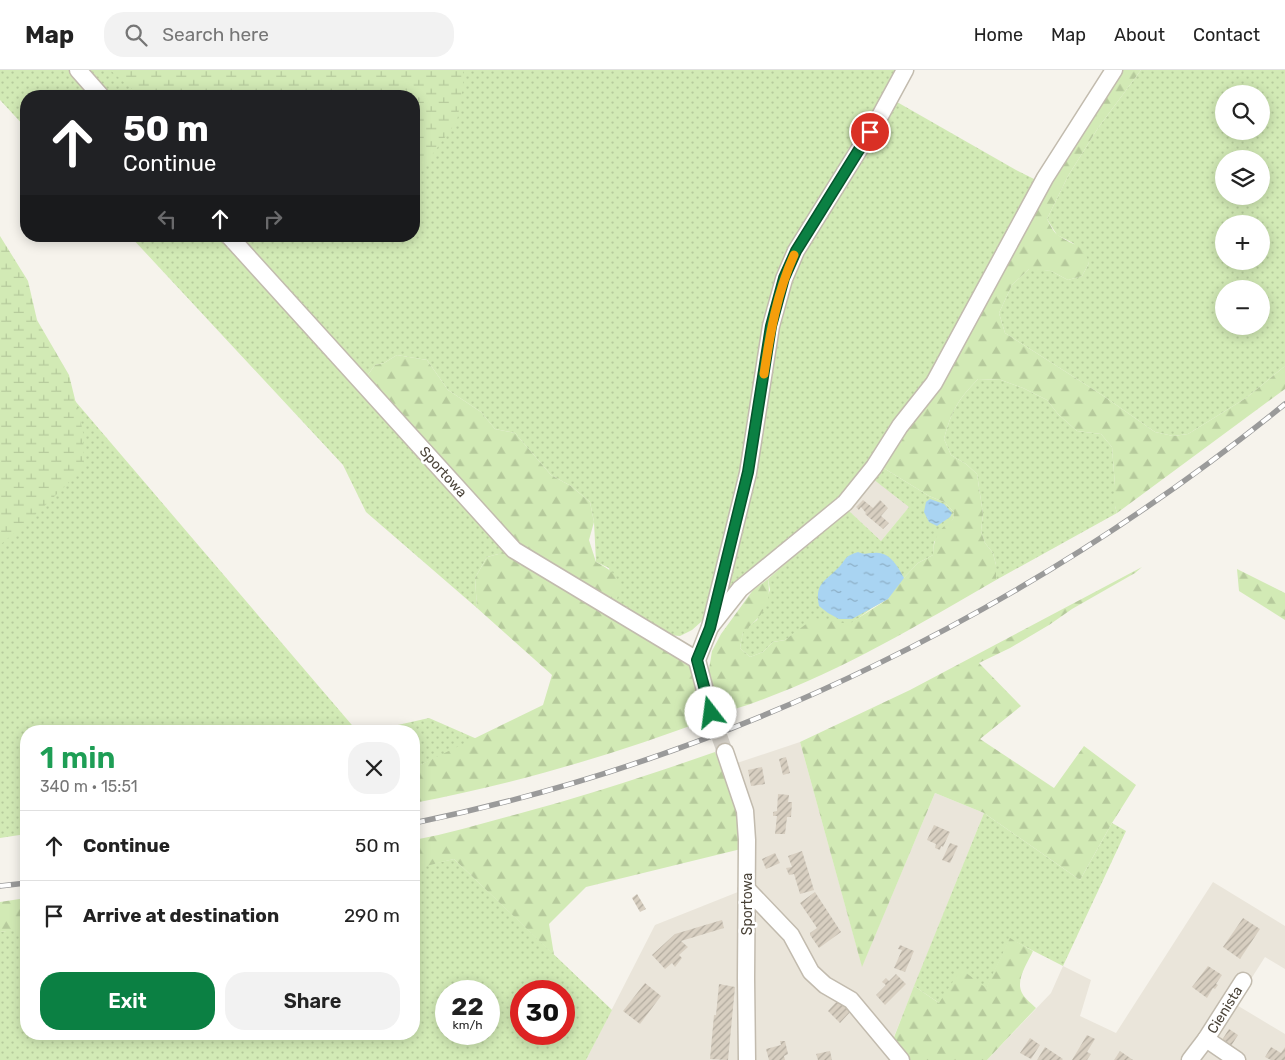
<!DOCTYPE html>
<html lang="en">
<head>
<meta charset="utf-8">
<style>
  :root { --surface:#fff; --page:#f2f2f2; --text:#222; --muted:#767676; --line:#e0e0e0; --accent:#0b8043 }
  body { margin:0; font-family:Rubik,sans-serif; background:var(--page); color:var(--text); height:100vh; display:flex; flex-direction:column; font-size:19px; white-space:nowrap }
  * { box-sizing:border-box; margin:0 }
  p { font-size:16px; color:var(--muted) }
  .icon { flex:none; width:28px; height:28px; fill:none; stroke:currentColor; stroke-width:2; stroke-linecap:round; stroke-linejoin:round }
  .map { position:relative; flex:1; overflow:hidden }
  .drawer { position:absolute; left:20px; top:655px; width:400px; height:315px; display:flex; flex-direction:column; background:var(--surface); border-radius:20px; box-shadow:0 2px 12px #0003 }
  .drawer>* { flex:none }
  .guide { position:absolute; left:20px; top:20px; width:400px; height:152px; border-radius:20px; box-shadow:0 2px 12px #0003; background:#202124; color:#fff; overflow:hidden }
  .controls { position:absolute; left:1215px; top:15px; display:grid; gap:10px }
  .controls a { display:grid; place-items:center; width:55px; height:55px; border-radius:50%; background:var(--surface); box-shadow:0 2px 12px #0003; font-size:25px }
  .speed { position:absolute; left:435px; top:910px; display:flex; gap:10px; font-size:25px; font-weight:700; text-align:center }
  .speed>* { display:grid; place-content:center; width:65px; height:65px; border-radius:50%; background:var(--surface); box-shadow:0 2px 12px #0003; line-height:1 }
  .speed small { font-size:12px; font-weight:400 }
  .speed .limit { border:8px solid #d22; background:#fff; color:#111 }
  .pin { position:absolute; display:grid; place-items:center; width:42px; height:42px; color:#fff; margin:-21px; border:2px solid #fff; border-radius:50%; box-shadow:0 1px 5px #0007 }
  .me { position:absolute; width:55px; margin:-28px; rotate:345deg; stroke-linejoin:round; filter:drop-shadow(0 0 4px #0008) }
  .turn { display:flex; align-items:center; gap:18px; height:105px; padding:0 20px; font-size:22px }
  .turn .icon { width:65px; height:65px; stroke-width:2.5 }
  .turn b { display:block; font-size:35px; line-height:42px }
  .lanes { display:flex; align-items:center; height:48px; padding:0 20px; background:#0003; justify-content:center; gap:25px; direction:ltr }
  .lanes .off { opacity:.35 }
  .round { display:grid; place-items:center; flex:none; width:52px; height:52px; border-radius:20px; background:var(--page) }
  .headline { display:flex; align-items:center; justify-content:space-between; height:85px; padding:0 20px }
  h1 { font-size:30px; font-weight:600; line-height:38px; color:#1e9e55 }
  .action { display:flex; gap:10px; margin-top:auto; padding:10px 20px }
  .action a { flex:1; height:58px; border-radius:20px; background:var(--accent); color:#fff; font-size:20px; font-weight:600; line-height:58px; text-align:center }
  .action a+a { background:var(--page); color:var(--text) }
  ul { padding:0; list-style:none }
  li { display:flex; align-items:center; gap:15px; height:70px; padding:0 20px; border-top:1px solid var(--line) }
  li div { flex:1 }
  li b { display:block; font-size:19px }
  li em { font-style:normal }
  header { display:flex; align-items:center; gap:30px; box-sizing:border-box; height:70px; padding:0 25px; background:var(--surface); border-bottom:1px solid var(--line) }
  header strong { font-size:24px }
  nav { display:flex; gap:28px; margin-inline-start:auto; font-size:18px }
  .search { width:350px; height:45px; background:var(--page); display:flex; align-items:center; gap:12px; box-sizing:border-box; padding:0 18px; border-radius:20px; color:var(--muted); font-size:19px }
  .map>svg:first-child { display:block }
</style>
</head>
<body>
<header>
<strong>Map</strong>
<div class="search"><svg class="icon" aria-label="search" viewBox="0 0 24 24"><circle cx="10" cy="10" r="6"/><path d="M15 15l6 6"/></svg>Search here</div>
<nav><a>Home</a><a>Map</a><a>About</a><a>Contact</a></nav>
</header>
<div class="map">
<svg width="1285" height="990" viewBox="0 0 1285 990">
  <defs>
    <pattern id="grass-dots" width="8" height="8" patternUnits="userSpaceOnUse" patternTransform="scale(1.25)"><rect width="8" height="8" fill="#d2eab5"/><path d="M2 2h.1M6 6h.1" fill="none" stroke="#b6ca9c" stroke-width="1.8" stroke-linecap="round"/></pattern>
    <pattern id="forest-firs" width="22" height="20" patternUnits="userSpaceOnUse" patternTransform="scale(1.25)"><rect width="22" height="20" fill="#d2eab5"/><path d="M5 1l3.5 6h-7zM16 11l3.5 6h-7z" fill="#b6ca9c"/></pattern>
    <pattern id="wetland-marsh" width="20" height="14" patternUnits="userSpaceOnUse" patternTransform="scale(1.25)"><rect width="20" height="14" fill="#d2eab5"/><path d="M1 5h8M5 5V1M11 12h8M15 12V8" fill="none" stroke="#b6ca9c"/></pattern>
    <pattern id="water-ripples" width="26" height="14" patternUnits="userSpaceOnUse" patternTransform="scale(1.25)"><rect width="26" height="14" fill="#a9d4f2"/><path d="M2 4q2-2 4 0t4 0M15 11q2-2 4 0t4 0" fill="none" stroke="#8caec5"/></pattern>
    <pattern id="building-hatch" width="6" height="6" patternUnits="userSpaceOnUse" patternTransform="scale(1.25)"><rect width="6" height="6" fill="#d8cfc1"/><path d="M-1 1l2-2M0 6l6-6M5 7l2-2" fill="none" stroke="#b1aa9e"/></pattern>
  </defs>
  <rect width="100%" height="100%" fill="#f6f3ec"/>
  <!-- residential -->
  <g fill="#eae5da">
    <polygon points="873,409 910,436 881,471 847,439"/>
    <polygon points="800,672 862,896 935,723 984,743 891,974 910,990 586,990 655,855 748,818 731,695"/>
    <polygon points="1213,812 1285,856 1285,899 1265,887 1235,934 1285,964 1285,990 987,990 1051,923 1063,896 1091,910 1080,946 1116,963"/>
  </g>
  <!-- grass -->
  <g fill="url(#grass-dots)" fill-rule="evenodd">
    <polygon points="0,0 72,0 96,26 26,26 26,58 0,30"/>
    <polygon points="88,0 900,0 784,196 743,406 711,543 692,560 680,566 668,565 615,534 609,498 596,492 594,452 590,432 571,416 551,405 515,363 495,359 481,342 448,320 427,290 397,285 384,293 375,295 367,306 239,166 414,166 414,26 112,26"/>
    <path d="M 1141,0 L 1285,0 L 1285,296 L 1246,328 L 1188,364 L 1173,366 L 1155,362 L 1102,325 L 1005,263 L 999,243 L 1012,215 L 1030,198 L 1051,201 L 1068,210 L 1082,206 L 1089,193 L 1073,173 L 1057,165 L 1047,149 L 1068,106 L 1098,58 ZM 1224,24 L 1261,24 L 1261,61 L 1224,61 ZM 1224,89 L 1261,89 L 1261,126 L 1224,126 ZM 1224,154 L 1261,154 L 1261,191 L 1224,191 ZM 1224,219 L 1261,219 L 1261,256 L 1224,256 Z"/>
    <polygon points="897,32 1016,100 1040,112 931,310 849,421 726,528 750,427 780,247 795,199 824,147"/>
    <polygon points="130,166 224,166 514,480 487,487 475,508 477,538 366,442 343,395"/>
    <polygon points="0,243 357,661 26,661 26,764 0,768"/>
    <path d="M 978,309 L 1001,310 L 1023,318 L 1047,330 L 1058,344 L 1077,361 L 1101,364 L 1112,377 L 1115,416 L 1115,436 L 1117,443 L 996,510 L 996,495 L 993,483 L 985,473 L 981,461 L 983,444 L 977,404 L 966,394 L 951,385 L 944,369 C 952,340 957,331 978,309 Z"/>
    <polygon points="882,397 929,426 944,432 954,442 953,449 934,472 933,485 918,493 898,514 888,529 872,538 849,555 815,549 785,570 773,572 763,582 750,587 740,578 743,561 757,550 770,520 768,509 847,439 881,471 909,437 873,409"/>
    <polygon points="429,648 477,669 414,698 414,661 371,661"/>
    <polygon points="984,743 1080,810 1112,753 1126,761 1063,896 1010,869 986,919 939,933 914,916"/>
    <path d="M 454,789 L 612,940 L 586,990 L 0,990 L 0,862 L 26,858 L 26,964 L 414,964 L 414,798 ZM 446,921 L 489,921 L 489,964 L 446,964 ZM 521,921 L 564,921 L 564,964 L 521,964 Z"/>
  </g>
  <!-- forest -->
  <g fill="url(#forest-firs)">
    <path d="M 1121,0 L 1141,0 L 1098,58 L 1068,106 L 1047,149 C 1050,154 1053,162 1058,165 C 1074,177 1082,172 1089,193 L 1082,206 L 1068,210 L 1051,201 L 1029,199 L 1012,215 L 999,243 L 1005,263 L 1102,325 L 1155,362 L 1173,366 L 1188,364 L 1246,328 L 1285,296 L 1285,319 L 1117,443 L 1115,436 L 1115,416 L 1112,377 L 1101,364 L 1077,361 L 1058,344 L 1047,330 L 1023,318 L 1001,310 L 978,309 C 957,331 952,340 944,369 L 951,385 L 966,394 L 977,404 L 983,444 L 981,461 L 985,473 L 993,483 L 996,495 L 996,510 C 920,554 843,600 761,630 C 746,636 731,640 717,644 L 709,615 L 709,599 L 712,581 L 721,564 L 753,520 L 768,509 C 772,535 762,546 743,562 L 740,578 L 750,587 L 763,582 L 773,572 L 785,570 L 814,548 L 849,554 L 888,529 L 898,514 L 918,493 L 933,485 C 934,467 938,460 953,449 L 954,442 L 944,432 L 929,426 L 882,397 L 935,319 L 1054,107 Z"/>
    <path d="M 397,285 L 427,290 L 448,320 L 481,342 L 495,359 L 515,363 L 551,405 L 571,416 L 590,432 L 594,452 L 589,470 L 596,492 C 616,502 625,511 615,534 L 526,480 L 485,438 L 367,306 L 375,295 L 384,293 Z"/>
    <path d="M 514,480 L 697,590 L 712,648 C 615,684 516,714 414,733 L 414,698 L 543,635 L 552,605 L 477,538 L 475,508 L 487,487 Z"/>
    <polygon points="1142,497 1135,503 1072,539 1049,555 1010,578 979,593 1021,636 980,669 1054,718 1084,676 1136,715 1112,753 1080,810 984,743 935,723 862,897 800,672 910,620"/>
    <polygon points="1237,499 1285,523 1285,550 1239,521"/>
    <path d="M 715,682 L 739,745 L 741,779 L 586,817 L 549,854 L 554,885 L 454,789 L 414,799 L 414,770 C 448,764 481,754 514,745 C 582,727 649,705 715,682 Z"/>
    <polygon points="26,828 26,859 0,862 0,832"/>
    <path d="M 1010,868 L 1033,881 C 1028,892 1015,910 1022,923 C 1025,929 1032,934 1036,938 L 987,990 L 910,990 L 891,975 L 914,916 L 939,933 L 961,899 L 986,918 Z"/>
  </g>
  <!-- wetland -->
  <g fill="url(#wetland-marsh)">
    <polygon points="110,0 463,0 463,17 457,51 426,93 414,99 414,26 148,26 133,20"/>
    <polygon points="0,166 28,211 37,250 69,305 83,362 84,398 31,449 0,475"/>
  </g>
  <!-- water -->
  <g fill="url(#water-ripples)">
    <polygon points="930,429 944,434 952,443 950,447 937,456 929,452 924,442 926,432"/>
    <path d="M 858,482 C 864,485 868,483 874,483 C 890,481 898,497 904,508 L 888,529 L 852,549 L 839,549 L 828,543 L 819,536 C 815,514 823,513 837,499 C 847,490 842,487 858,482 Z"/>
  </g>
  <!-- building -->
  <g fill="url(#building-hatch)">
    <polygon points="863,430 873,438 880,430 888,438 881,446 889,453 883,459 865,444 866,443 861,437 859,440 856,437"/>
    <polygon points="786,687 790,703 783,705 779,689"/>
    <polygon points="762,697 765,714 751,716 748,700"/>
    <polygon points="778,724 789,725 788,732 792,732 791,747 787,747 785,764 775,764 777,746 773,746 773,742 777,741"/>
    <polygon points="934,755 950,762 943,777 941,776 940,780 935,778 936,774 927,770"/>
    <polygon points="950,773 958,776 950,793 942,790"/>
    <polygon points="802,781 814,820 800,824 794,804 789,805 786,798 792,797 788,786"/>
    <polygon points="775,783 780,793 766,799 762,789"/>
    <polygon points="815,822 841,862 819,878 810,865 810,863 817,858 800,833"/>
    <polygon points="637,824 646,839 640,842 632,828"/>
    <polygon points="1243,848 1260,859 1240,889 1223,877"/>
    <polygon points="722,850 724,858 681,871 688,877 679,885 682,888 675,897 672,893 665,899 652,885 675,864"/>
    <polygon points="900,875 914,881 905,902 894,898 902,880 898,879"/>
    <polygon points="1208,896 1222,905 1216,914 1218,915 1215,919 1213,918 1207,928 1192,917"/>
    <polygon points="896,904 906,914 885,935 876,925 886,915 882,912 886,908 889,911"/>
    <polygon points="645,913 661,926 640,954 623,941"/>
    <polygon points="719,914 735,917 728,990 710,989 714,945 716,945"/>
    <polygon points="840,928 852,940 840,953 828,941"/>
    <polygon points="1229,959 1238,965 1231,976 1222,970"/>
    <polygon points="1087,965 1095,969 1087,982 1091,984 1087,990 1072,990"/>
    <polygon points="1030,968 1040,975 1031,989 1020,983"/>
    <polygon points="780,971 785,971 788,984 784,986 785,990 769,990 766,979 781,975"/>
    <polygon points="1045,977 1063,989 1062,990 1037,990"/>
    <polygon points="1271,977 1281,983 1285,977 1285,990 1271,990 1265,987"/>
    <polygon points="830,981 832,990 818,990 816,984"/>
    <polygon points="1120,981 1133,990 1114,990"/>
  </g>
  <g fill="none" stroke-linecap="round" stroke-linejoin="round">
    <!-- minor-tunnel -->
    <polyline stroke="#d4d0c8" stroke-width="16" stroke-dasharray="16 8" stroke-linecap="butt" points="711,643 725,682"/>
    <!-- minor casing -->
    <g stroke="#c2bbae" stroke-width="19">
      <g id="minor">
        <polyline points="78,0 101,26"/>
        <polyline points="229,166 514,480 697,590"/>
        <polyline points="710,557 740,519 845,433 874,397 900,356 934,313 1045,108 1114,0"/>
        <polyline points="711,643 697,590 710,557 748,403 771,256 784,209 796,181 880,46 905,0"/>
        <polyline points="725,682 745,741 747,770 746,908 747,990"/>
        <polyline points="747,819 791,865 811,902 825,915 851,930 901,990"/>
        <polyline points="1206,969 1237,990"/>
        <polyline points="1190,990 1206,969 1243,911"/>
      </g>
    </g>
    <!-- minor -->
    <use href="#minor" stroke="#fff" stroke-width="16"/>
    <!-- rail casing -->
    <g stroke="#9a9a9a" stroke-width="5.5">
      <g id="rail">
        <path d="M 414,753 C 732,688 1033,538 1285,334"/>
        <polyline points="0,816 26,813"/>
      </g>
    </g>
    <!-- rail -->
    <use href="#rail" stroke="#fff" stroke-width="4" stroke-dasharray="11" stroke-linecap="butt"/>
  </g>
  <g fill="none" stroke-linecap="round" stroke-linejoin="round">
    <!-- route casing -->
    <g stroke="#07532c" stroke-width="12">
      <polyline id="route" points="711,643 697,590 710,558 748,402 771,256 784,208 796,181 870,62"/>
    </g>
    <!-- route -->
    <use href="#route" stroke="#0b8043" stroke-width="9"/>
    <!-- slow -->
    <path stroke="#f59e0b" stroke-width="9" d="M 764,304 C 770,263 777,223 794,185"/>
  </g>
  <g text-anchor="middle" dominant-baseline="central" stroke-width="5" stroke-linejoin="round" paint-order="stroke">
    <!-- street labels -->
    <g font-size="14" fill="#4b4439" stroke="#fff">
      <text transform="translate(443 402) rotate(48)">Sportowa</text>
      <text transform="translate(747 834) rotate(-90)">Sportowa</text>
      <text transform="translate(1225 940) rotate(-58)">Cienista</text>
    </g>
  </g>
</svg>
<div class="controls">
<a><svg class="icon" aria-label="search" viewBox="0 0 24 24"><circle cx="10" cy="10" r="6"/><path d="M15 15l6 6"/></svg></a>
<a><svg class="icon" aria-label="layers" viewBox="0 0 24 24"><path d="M12 4l9 5-9 5-9-5zM3 14l9 5 9-5"/></svg></a>
<a>+</a>
<a>−</a>
</div>
<div class="speed"><div>22<small>km/h</small></div><div class="limit">30</div></div>
<div class="pin" style="left:870px;top:62px;background:#d93025"><svg class="icon" aria-label="arrive" viewBox="0 0 24 24"><path d="M6 21V4h12l-3 4 3 4H6"/></svg></div>
<svg class="me" style="left:711px;top:643px" viewBox="-20 -20 40 40"><circle r="19" fill="#fff"/><path d="M0-13L10 11 0 6-10 11z" fill="#0b8043"/></svg>
<div class="guide">
<div class="turn"><svg class="icon" aria-label="ahead" viewBox="0 0 24 24"><path d="M12 20V5M6 11l6-6 6 6"/></svg><div><b>50 m</b>Continue</div></div>
<div class="lanes"><svg class="icon off" aria-label="left" viewBox="0 0 24 24"><path d="M17 20v-9H6M10 6l-5 5 5 5"/></svg><svg class="icon" aria-label="ahead" viewBox="0 0 24 24"><path d="M12 20V5M6 11l6-6 6 6"/></svg><svg class="icon off" aria-label="right" viewBox="0 0 24 24"><path d="M7 20v-9h11M14 6l5 5-5 5"/></svg></div>
</div>
<section class="drawer">
<div class="headline"><div><h1>1 min</h1><p>340 m · 15:51</p></div><a class="round"><svg class="icon" aria-label="close" viewBox="0 0 24 24"><path d="M6 6l12 12M18 6L6 18"/></svg></a></div>
<ul>
<li><svg class="icon" aria-label="ahead" viewBox="0 0 24 24"><path d="M12 20V5M6 11l6-6 6 6"/></svg><div><b>Continue</b></div><em>50 m</em></li>
<li><svg class="icon" aria-label="arrive" viewBox="0 0 24 24"><path d="M6 21V4h12l-3 4 3 4H6"/></svg><div><b>Arrive at destination</b></div><em>290 m</em></li>
</ul>
<div class="action"><a>Exit</a><a>Share</a></div>
</section>
</div>
</body>
</html>
